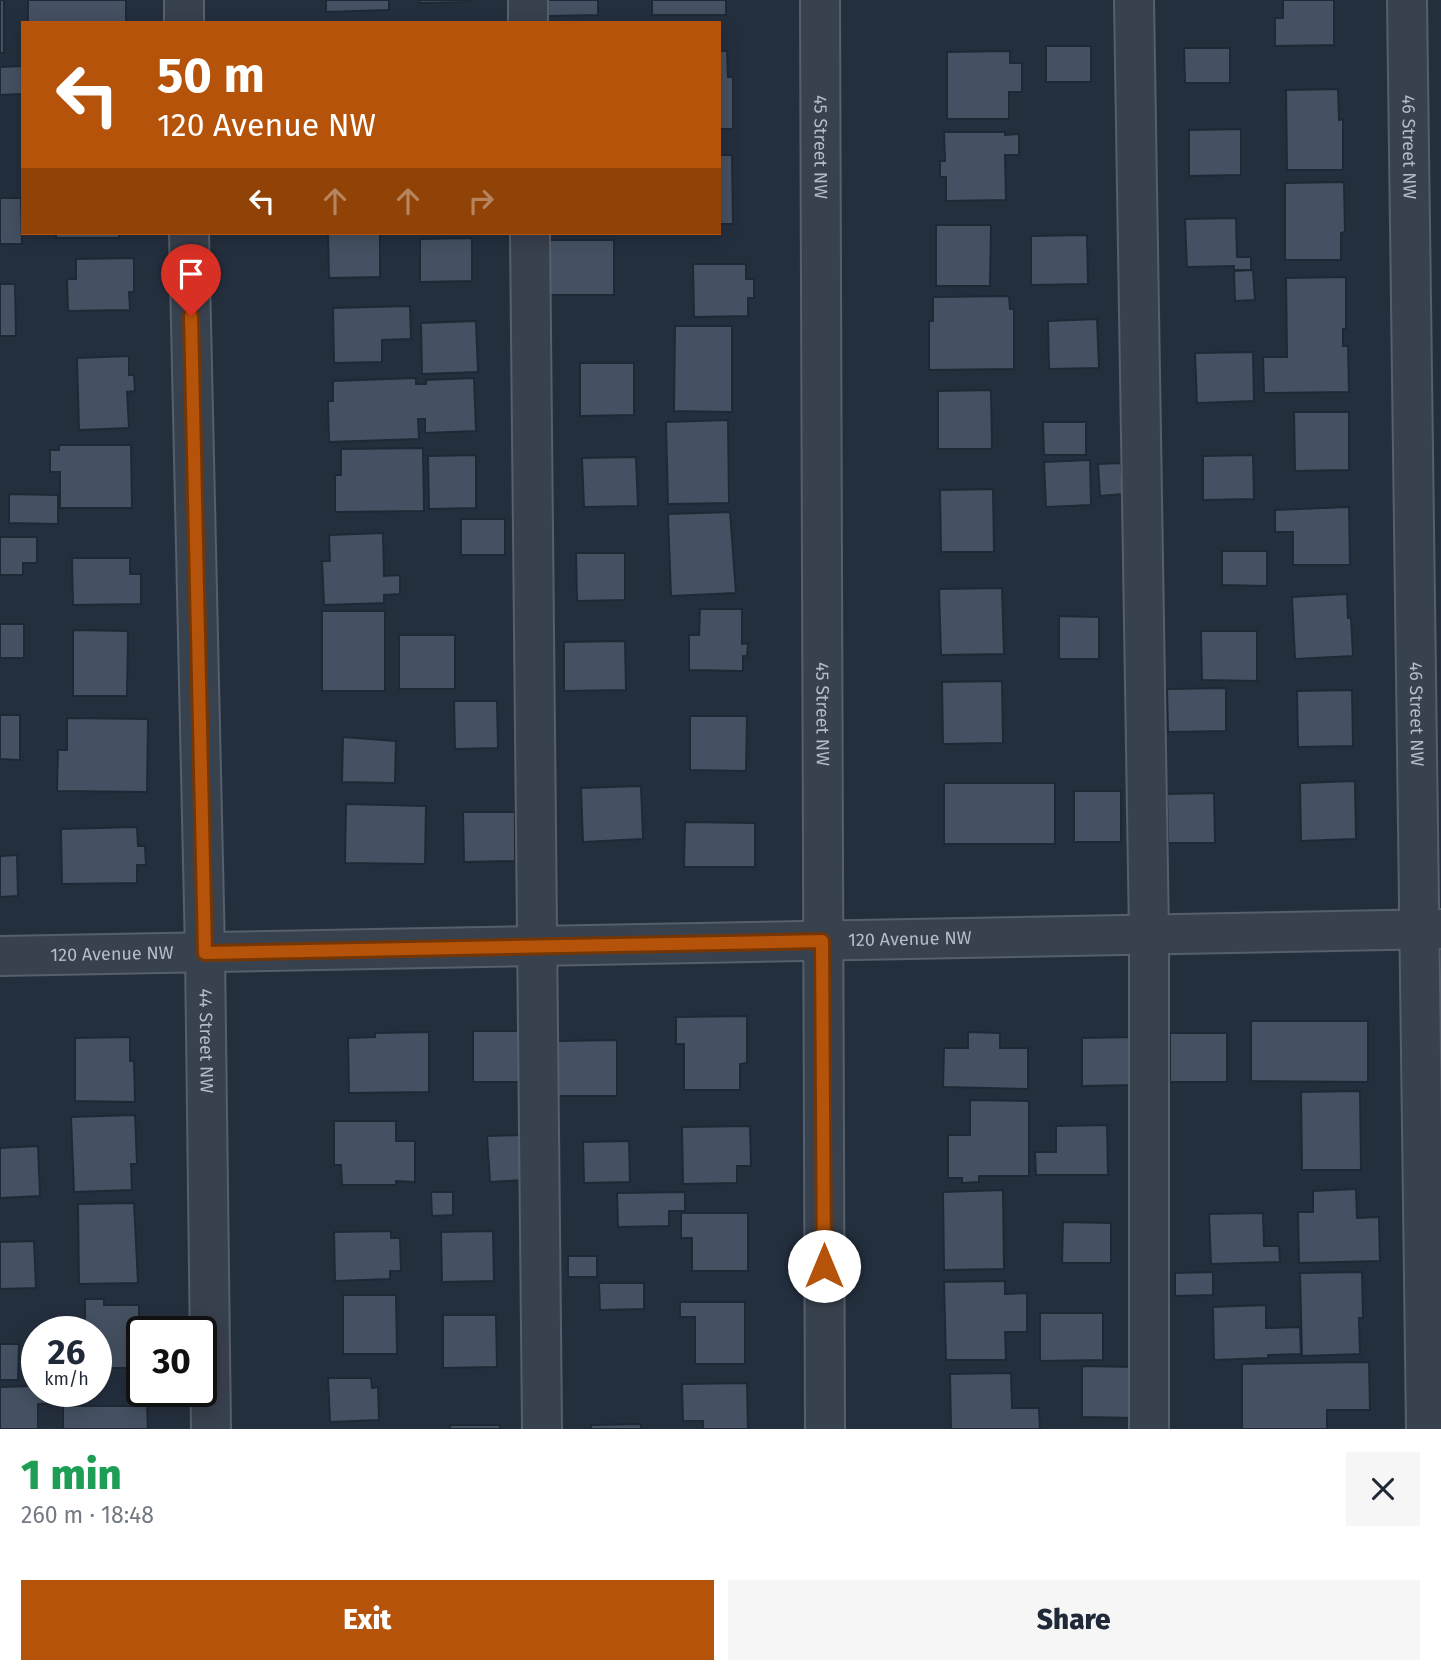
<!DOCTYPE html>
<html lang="en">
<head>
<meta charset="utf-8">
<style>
  :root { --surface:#fff; --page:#f6f6f7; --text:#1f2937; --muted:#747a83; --accent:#b45309 }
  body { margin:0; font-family:"Fira Sans",sans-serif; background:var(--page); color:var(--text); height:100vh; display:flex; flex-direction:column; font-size:26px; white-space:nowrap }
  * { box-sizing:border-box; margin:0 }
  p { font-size:23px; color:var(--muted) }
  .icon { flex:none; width:38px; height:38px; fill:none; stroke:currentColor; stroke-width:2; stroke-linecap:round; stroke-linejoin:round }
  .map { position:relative; height:1429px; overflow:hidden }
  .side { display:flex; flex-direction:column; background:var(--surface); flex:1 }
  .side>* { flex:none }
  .top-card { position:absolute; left:21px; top:21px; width:700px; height:214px; border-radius:0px; box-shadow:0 4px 18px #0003; background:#b45309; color:#fff; overflow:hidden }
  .speed { position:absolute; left:21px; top:1316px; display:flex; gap:14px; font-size:35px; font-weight:700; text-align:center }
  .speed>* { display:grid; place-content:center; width:91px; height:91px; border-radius:50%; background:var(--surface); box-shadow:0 4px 18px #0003; line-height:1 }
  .speed small { font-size:18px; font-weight:400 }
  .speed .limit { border:4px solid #111; border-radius:10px; background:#fff; color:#111 }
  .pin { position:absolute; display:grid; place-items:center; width:60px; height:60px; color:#fff; margin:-72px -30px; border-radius:50% 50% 50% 0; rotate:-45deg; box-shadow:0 0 7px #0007 }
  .pin .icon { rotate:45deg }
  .me { position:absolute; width:77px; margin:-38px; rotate:0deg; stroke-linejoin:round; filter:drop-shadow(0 0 5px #0008) }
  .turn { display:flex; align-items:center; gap:24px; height:147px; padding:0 21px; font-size:32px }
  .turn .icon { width:91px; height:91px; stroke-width:2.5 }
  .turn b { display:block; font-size:49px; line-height:60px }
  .lanes { display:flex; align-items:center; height:66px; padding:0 21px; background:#0003; justify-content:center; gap:35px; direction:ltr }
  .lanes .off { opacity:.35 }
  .round { display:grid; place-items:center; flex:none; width:74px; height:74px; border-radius:0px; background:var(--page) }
  .summary { display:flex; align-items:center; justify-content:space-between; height:119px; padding:0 21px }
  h1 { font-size:42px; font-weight:800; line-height:52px; color:#1e9e55 }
  .button { display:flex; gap:14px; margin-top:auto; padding:14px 21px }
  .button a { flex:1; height:80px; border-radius:0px; background:var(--accent); color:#fff; font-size:28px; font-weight:800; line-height:80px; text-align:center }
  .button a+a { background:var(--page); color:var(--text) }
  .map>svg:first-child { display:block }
</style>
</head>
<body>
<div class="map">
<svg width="1441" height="1429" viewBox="0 0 1441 1429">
  <rect width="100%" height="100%" fill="#242f3e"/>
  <!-- building -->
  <g fill="#455162" stroke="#1f2835" stroke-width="2">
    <rect x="0" y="0" width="4" height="53"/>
    <rect x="28" y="0" width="98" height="23"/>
    <polygon points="326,0 389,0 389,10 326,12"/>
    <polygon points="419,0 470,0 470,2 420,3"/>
    <polygon points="548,0 598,0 598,15 548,16"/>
    <rect x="652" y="0" width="74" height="15"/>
    <polygon points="1283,0 1334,0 1334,45 1275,46 1275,18 1283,18"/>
    <rect x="1046" y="46" width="45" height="36"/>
    <polygon points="1184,48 1230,48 1230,83 1185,83"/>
    <polygon points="719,51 727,51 728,77 733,77 733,129 719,129"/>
    <polygon points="1010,51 1010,63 1022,63 1022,92 1009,92 1009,119 947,119 947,52"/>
    <polygon points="22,66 22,94 0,95 0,67"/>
    <polygon points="1338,89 1339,120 1343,119 1343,170 1287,170 1286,90"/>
    <polygon points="1241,129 1241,175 1189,176 1189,130"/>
    <polygon points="944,132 1005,132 1005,135 1019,134 1019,155 1005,155 1006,200 946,201 946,177 940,177 940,161 945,161"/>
    <polygon points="719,155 732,155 733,224 719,224"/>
    <polygon points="1344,182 1345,232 1341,233 1341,260 1285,260 1285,183"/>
    <polygon points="0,198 21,198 22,244 0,244"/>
    <polygon points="1236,218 1237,257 1251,257 1251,270 1234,270 1234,266 1187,267 1185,219"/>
    <polygon points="936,225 991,225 990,286 936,286"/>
    <rect x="56" y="233" width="63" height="5"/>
    <polygon points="328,233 380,233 380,277 329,278"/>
    <polygon points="1087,235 1088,284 1031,285 1031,236"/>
    <polygon points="472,238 472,281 420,282 420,239"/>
    <polygon points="549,240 614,240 614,295 550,295"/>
    <polygon points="134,258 134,292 129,292 130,310 68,311 67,279 76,279 76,259"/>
    <polygon points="693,264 746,264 746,279 754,279 754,298 748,298 748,316 694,317"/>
    <polygon points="1253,270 1255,300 1235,301 1234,271"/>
    <polygon points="1346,277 1346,329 1343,329 1343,346 1348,346 1349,392 1264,393 1263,357 1287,357 1286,278"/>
    <polygon points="0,284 15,284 16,336 0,336"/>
    <polygon points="1009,296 1010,309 1014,309 1014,369 929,370 929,321 933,321 933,297"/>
    <polygon points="410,306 411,339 382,340 382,362 334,363 333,308"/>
    <polygon points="1097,319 1099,368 1049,369 1048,321"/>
    <polygon points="476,321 478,372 422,374 421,323"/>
    <polygon points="675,326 732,326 732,412 674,411"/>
    <polygon points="1253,352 1254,401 1197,403 1195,353"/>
    <polygon points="129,356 129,375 134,375 135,391 127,392 129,428 79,430 77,358"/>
    <polygon points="580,363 634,363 634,415 580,416"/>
    <polygon points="416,378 416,384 426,384 426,380 474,378 476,431 425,433 425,419 418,419 419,439 329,442 328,401 333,401 333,381"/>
    <polygon points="991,390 992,449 938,449 938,391"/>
    <polygon points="1294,412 1349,412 1349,470 1295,471"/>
    <polygon points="728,420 729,503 668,504 666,422"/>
    <polygon points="1043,422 1086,422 1086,455 1044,455"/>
    <polygon points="59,445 131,445 132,508 60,508 60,472 50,472 50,450 59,450"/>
    <polygon points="423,448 424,511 335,512 335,475 341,475 341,449"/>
    <polygon points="476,455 476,508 429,509 428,456"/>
    <polygon points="1253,455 1254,499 1203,500 1203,456"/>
    <polygon points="636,457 638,506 584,507 582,458"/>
    <polygon points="1090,460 1091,505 1046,507 1044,462"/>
    <polygon points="1121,463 1123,494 1100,496 1098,464"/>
    <polygon points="993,489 994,552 941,552 940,490"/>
    <polygon points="9,494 58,495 58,524 9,523"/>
    <polygon points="1349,507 1350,565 1293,565 1293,532 1275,532 1275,510"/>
    <polygon points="730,512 736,593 671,596 668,514"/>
    <rect x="461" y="519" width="44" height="36"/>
    <polygon points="383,533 384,576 400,575 400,594 384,595 384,603 324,605 322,561 330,561 329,535"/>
    <polygon points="0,537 37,537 37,563 23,563 23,575 0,575"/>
    <polygon points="1222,551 1267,551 1267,586 1222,585"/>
    <polygon points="576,553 625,553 625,600 577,601"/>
    <polygon points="72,558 130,558 130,574 141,574 141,604 73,605"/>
    <polygon points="1002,588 1004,654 941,655 939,589"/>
    <polygon points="1347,594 1348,618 1351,618 1353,656 1295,659 1292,597"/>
    <polygon points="700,609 742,609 742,644 748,643 747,656 743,656 743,671 689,670 689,635 699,635"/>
    <rect x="322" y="611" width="63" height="80"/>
    <polygon points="1059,616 1099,617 1099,659 1059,659"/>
    <rect x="0" y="624" width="24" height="34"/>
    <polygon points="73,630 128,631 127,696 73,696"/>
    <polygon points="1201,631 1257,631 1257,681 1202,680"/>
    <rect x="399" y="635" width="56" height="54"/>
    <polygon points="625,641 626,690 564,691 564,642"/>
    <polygon points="1002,681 1003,743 943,744 942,682"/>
    <polygon points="1226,688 1226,731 1168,732 1167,689"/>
    <polygon points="1352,690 1353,746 1298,747 1297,691"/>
    <polygon points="454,701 497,701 498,748 455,749"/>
    <polygon points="0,715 20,715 20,760 0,759"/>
    <polygon points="690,716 747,716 746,771 690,770"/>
    <polygon points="67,718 148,719 147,792 57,791 58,750 67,750"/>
    <polygon points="343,737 396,741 395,783 342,782"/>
    <polygon points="1355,781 1356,839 1301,841 1300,783"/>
    <rect x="944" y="783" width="111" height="61"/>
    <polygon points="641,786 643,839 583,842 581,788"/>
    <rect x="1074" y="791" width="47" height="51"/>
    <polygon points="1214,793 1215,843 1168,843 1167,794"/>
    <polygon points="346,804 426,806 425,864 345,863"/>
    <polygon points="463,812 515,812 515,861 464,862"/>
    <polygon points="685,822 755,823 755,867 684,867"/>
    <polygon points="137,827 138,846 145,846 146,865 137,865 137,883 62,884 61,829"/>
    <polygon points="17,855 18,896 0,897 0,856"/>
    <polygon points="747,1016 747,1063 740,1064 740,1090 684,1090 684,1044 676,1044 676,1017"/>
    <polygon points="1251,1021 1368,1021 1368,1082 1251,1081"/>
    <rect x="473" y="1031" width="46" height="51"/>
    <polygon points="429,1032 429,1092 349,1093 348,1038 375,1037 375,1033"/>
    <polygon points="968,1032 1000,1033 1000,1048 1028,1048 1028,1089 943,1087 944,1048 968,1048"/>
    <rect x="1170" y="1033" width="57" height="49"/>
    <polygon points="130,1037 130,1061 134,1061 135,1102 75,1101 75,1038"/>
    <polygon points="1136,1037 1136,1085 1082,1086 1082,1038"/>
    <polygon points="617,1040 617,1096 558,1096 557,1041"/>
    <polygon points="1360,1091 1361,1170 1302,1170 1301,1092"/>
    <polygon points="970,1100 1029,1101 1029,1176 979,1176 979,1182 962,1183 962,1178 948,1178 948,1135 970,1135"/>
    <polygon points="135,1115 137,1164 131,1164 132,1190 74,1192 71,1117"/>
    <polygon points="334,1121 396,1121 396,1141 415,1141 415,1182 396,1181 396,1185 342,1185 341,1165 334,1165"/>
    <polygon points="1107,1125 1108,1175 1036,1175 1035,1152 1056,1152 1056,1126"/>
    <polygon points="750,1126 751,1166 737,1166 737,1183 683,1184 682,1127"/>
    <polygon points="521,1135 524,1180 490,1182 487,1136"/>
    <polygon points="629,1141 630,1182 584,1183 583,1142"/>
    <polygon points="38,1146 40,1196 0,1198 0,1148"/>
    <polygon points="1356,1189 1357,1218 1379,1217 1380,1261 1299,1263 1298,1212 1313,1212 1313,1191"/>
    <polygon points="1003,1190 1004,1269 944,1270 943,1192"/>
    <polygon points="431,1192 453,1192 453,1215 432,1216"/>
    <polygon points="685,1192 685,1211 669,1211 669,1226 618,1227 617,1193"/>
    <polygon points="134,1203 138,1283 79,1284 78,1204"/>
    <polygon points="681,1213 748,1213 748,1271 692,1271 692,1238 681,1238"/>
    <polygon points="1263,1213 1264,1246 1279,1246 1280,1262 1211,1264 1209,1214"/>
    <polygon points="1063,1222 1111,1223 1111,1263 1062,1263"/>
    <polygon points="391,1231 391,1238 400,1238 401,1271 390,1271 390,1279 335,1281 334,1232"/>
    <polygon points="493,1231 494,1281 442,1282 441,1232"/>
    <polygon points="34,1241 36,1288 0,1289 0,1242"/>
    <rect x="568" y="1256" width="29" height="21"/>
    <polygon points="1213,1272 1213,1295 1175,1296 1175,1273"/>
    <polygon points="1362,1272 1363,1318 1359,1318 1360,1354 1302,1356 1300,1273"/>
    <polygon points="1005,1281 1005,1294 1027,1293 1027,1332 1005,1332 1006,1360 946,1360 944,1282"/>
    <polygon points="599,1283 644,1283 644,1309 600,1310"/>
    <polygon points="343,1295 396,1295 397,1354 343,1354"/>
    <polygon points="85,1299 104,1299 104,1305 139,1305 139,1325 147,1325 147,1332 142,1332 140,1368 96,1368 96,1332 85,1332"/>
    <polygon points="680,1302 745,1302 745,1364 695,1364 695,1317 680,1317"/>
    <polygon points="1266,1305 1266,1328 1300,1327 1301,1354 1268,1355 1268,1358 1214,1360 1213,1307"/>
    <polygon points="1040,1313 1103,1313 1103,1360 1040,1361"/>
    <polygon points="443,1315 496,1315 497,1367 443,1368"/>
    <polygon points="0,1344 19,1344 18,1380 0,1380"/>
    <polygon points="1369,1362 1370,1410 1327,1410 1327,1429 1242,1429 1242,1364"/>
    <polygon points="1082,1366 1137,1367 1136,1418 1082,1417"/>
    <polygon points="1011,1373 1012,1408 1039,1408 1040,1429 951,1429 950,1374"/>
    <polygon points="328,1378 371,1378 372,1388 378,1387 379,1420 330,1422"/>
    <polygon points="747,1383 748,1429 703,1429 703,1421 683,1421 682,1384"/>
    <polygon points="37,1386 37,1391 76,1391 76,1403 38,1404 38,1429 0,1429 0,1387"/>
    <polygon points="63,1406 147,1406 148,1429 63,1429"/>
    <polygon points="641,1424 641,1429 591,1429 591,1425"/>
    <rect x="450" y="1425" width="50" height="4"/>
  </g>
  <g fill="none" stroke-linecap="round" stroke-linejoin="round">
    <!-- minor casing -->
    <g stroke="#565f6c" stroke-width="42">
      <g id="minor">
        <polyline points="184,0 184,23"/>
        <polyline points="528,0 528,23"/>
        <path id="s1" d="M 820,0 L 825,1429"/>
        <polyline points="1134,0 1149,935 1149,1429"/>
        <path id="s2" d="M 1407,0 L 1426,1429"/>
        <path id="s3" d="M 189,233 L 205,952 L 211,1429"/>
        <polyline points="530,233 542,1429"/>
        <path id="s4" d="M 0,956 L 1441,929"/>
      </g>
    </g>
    <!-- minor -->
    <use href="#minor" stroke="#38414e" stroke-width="38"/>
  </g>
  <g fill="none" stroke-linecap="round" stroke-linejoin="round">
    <!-- route casing -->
    <g stroke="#753606" stroke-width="18">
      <polyline id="route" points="191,316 205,953 822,941 824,1266"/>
    </g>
    <!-- route -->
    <use href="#route" stroke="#b45309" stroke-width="12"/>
  </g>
  <g text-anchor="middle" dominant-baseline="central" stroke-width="5" stroke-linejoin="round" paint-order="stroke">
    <!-- street labels -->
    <g font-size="18" fill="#b4bcc9" stroke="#1d2633">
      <text stroke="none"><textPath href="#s1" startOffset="147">45 Street NW</textPath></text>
      <text stroke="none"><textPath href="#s2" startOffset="147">46 Street NW</textPath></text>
      <text stroke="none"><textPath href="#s1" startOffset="714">45 Street NW</textPath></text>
      <text stroke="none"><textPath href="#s2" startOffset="714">46 Street NW</textPath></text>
      <text stroke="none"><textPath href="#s4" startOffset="910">120 Avenue NW</textPath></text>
      <text stroke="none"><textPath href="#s4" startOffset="112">120 Avenue NW</textPath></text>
      <text stroke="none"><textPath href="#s3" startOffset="808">44 Street NW</textPath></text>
    </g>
  </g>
</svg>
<div class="speed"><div>26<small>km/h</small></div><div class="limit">30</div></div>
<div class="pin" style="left:191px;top:316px;background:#d93025"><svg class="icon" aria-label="arrive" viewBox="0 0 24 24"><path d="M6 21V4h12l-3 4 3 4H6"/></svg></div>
<svg class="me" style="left:824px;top:1266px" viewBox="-20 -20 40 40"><circle r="19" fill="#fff"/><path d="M0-13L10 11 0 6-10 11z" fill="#b45309"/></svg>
<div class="top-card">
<div class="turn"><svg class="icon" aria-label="left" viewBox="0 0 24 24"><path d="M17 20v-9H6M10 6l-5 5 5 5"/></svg><div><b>50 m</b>120 Avenue NW</div></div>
<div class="lanes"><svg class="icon" aria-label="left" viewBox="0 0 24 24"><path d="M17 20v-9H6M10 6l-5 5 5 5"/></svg><svg class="icon off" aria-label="ahead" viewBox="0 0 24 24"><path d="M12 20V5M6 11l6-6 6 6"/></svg><svg class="icon off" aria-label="ahead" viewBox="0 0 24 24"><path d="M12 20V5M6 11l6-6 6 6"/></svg><svg class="icon off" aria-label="right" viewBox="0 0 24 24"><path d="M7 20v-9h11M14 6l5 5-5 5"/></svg></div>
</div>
</div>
<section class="side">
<div class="summary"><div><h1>1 min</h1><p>260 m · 18:48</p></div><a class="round"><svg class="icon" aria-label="close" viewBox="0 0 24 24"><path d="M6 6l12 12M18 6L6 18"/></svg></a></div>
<div class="button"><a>Exit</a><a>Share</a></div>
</section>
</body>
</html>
